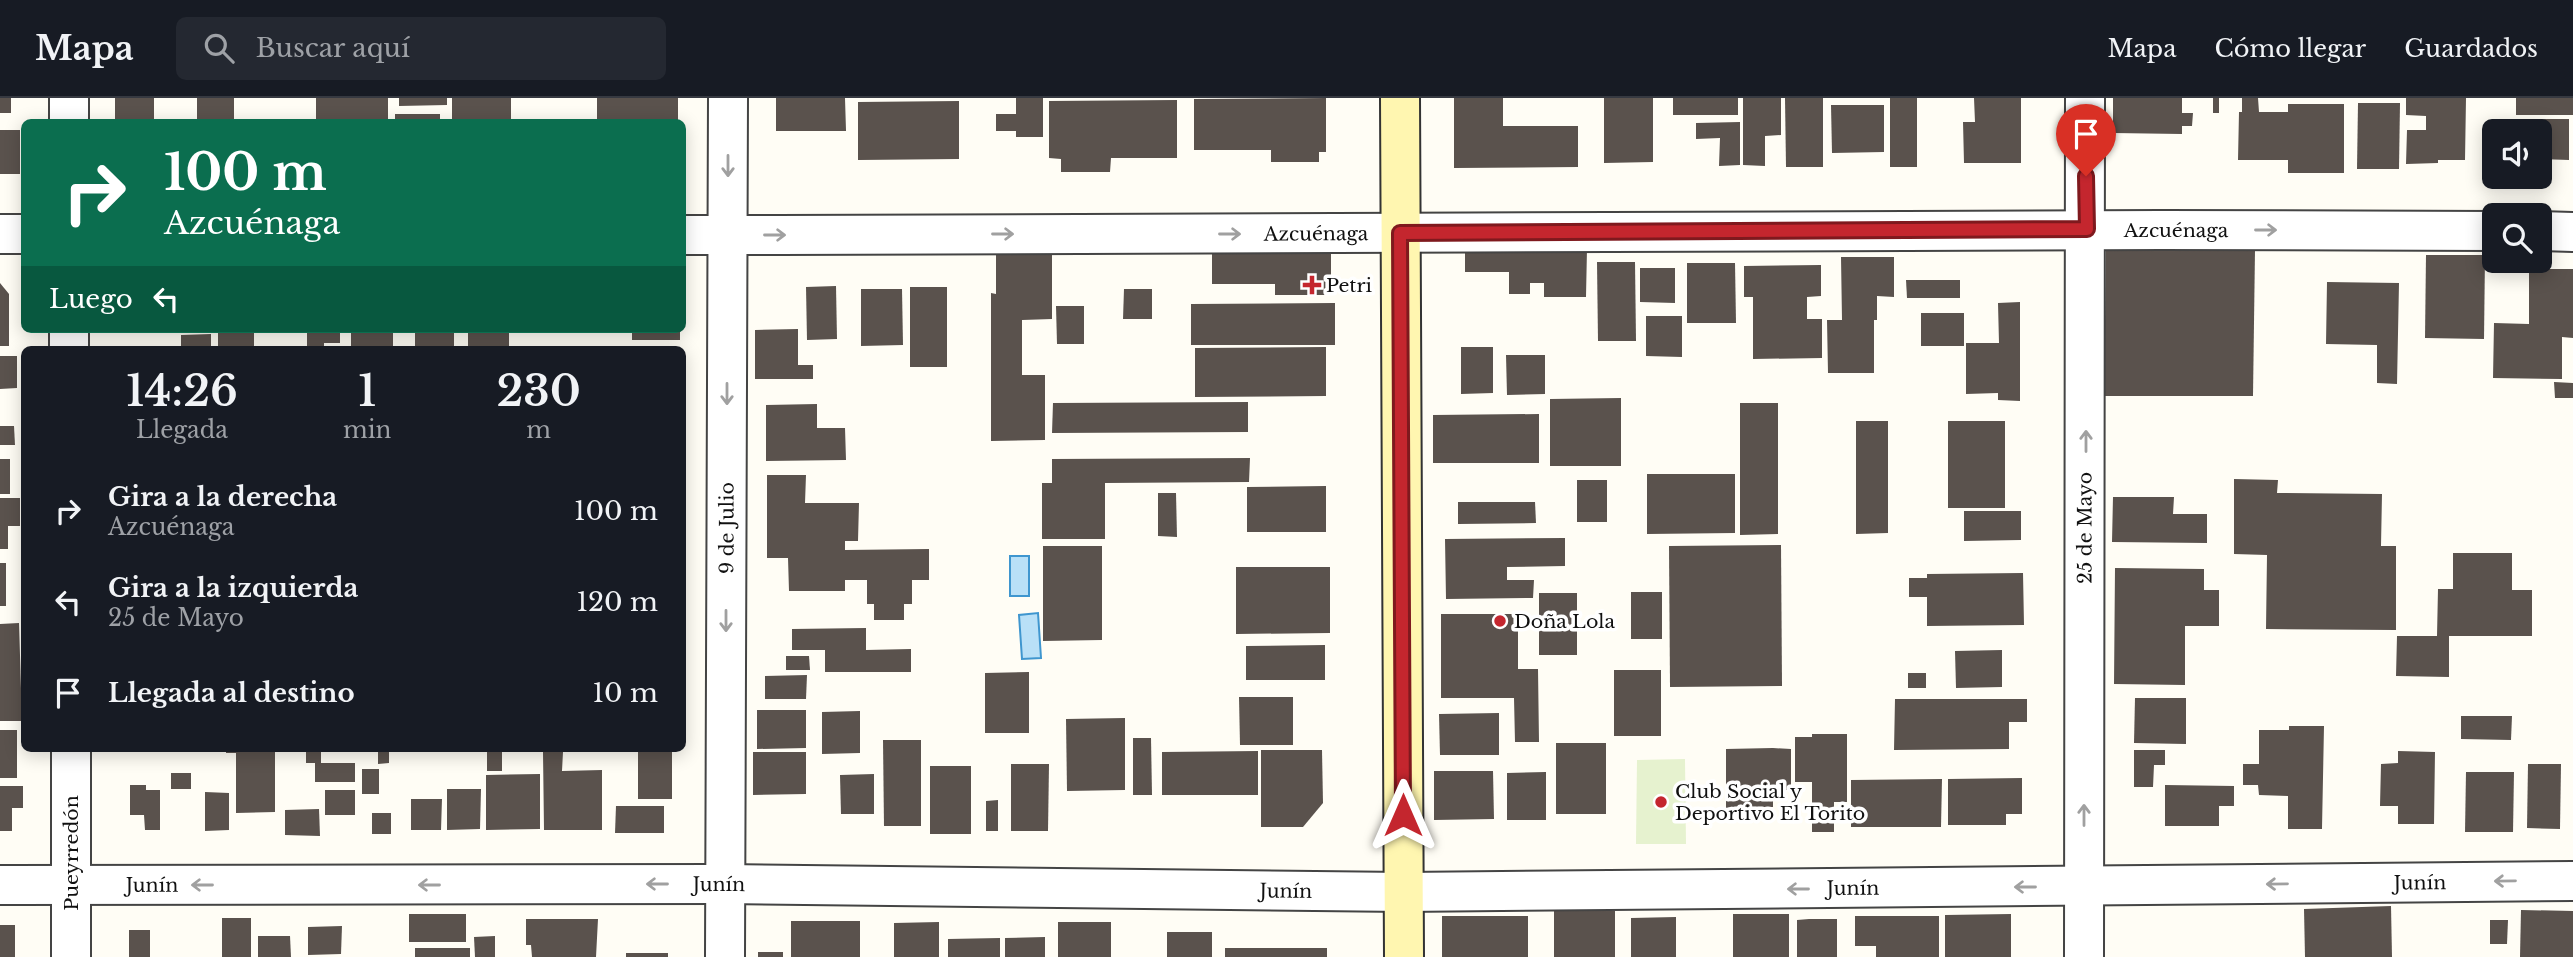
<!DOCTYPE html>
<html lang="es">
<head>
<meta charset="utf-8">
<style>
  :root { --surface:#171b24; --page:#242831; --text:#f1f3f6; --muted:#9ea1a6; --line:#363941 }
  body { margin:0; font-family:"Libre Baskerville",serif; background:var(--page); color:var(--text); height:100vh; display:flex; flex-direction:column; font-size:26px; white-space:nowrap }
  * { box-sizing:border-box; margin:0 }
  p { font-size:23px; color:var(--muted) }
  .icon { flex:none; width:38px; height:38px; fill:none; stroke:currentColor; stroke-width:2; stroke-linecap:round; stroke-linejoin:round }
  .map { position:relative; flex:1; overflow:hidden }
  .sheet { position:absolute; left:21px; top:248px; width:665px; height:406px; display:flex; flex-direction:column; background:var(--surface); border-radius:10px; box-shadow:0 4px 18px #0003 }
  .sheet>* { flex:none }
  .banner { position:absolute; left:21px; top:21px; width:665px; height:214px; border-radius:10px; box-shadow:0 4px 18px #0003; background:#0b6e4f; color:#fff; overflow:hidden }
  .tools { position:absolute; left:2482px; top:21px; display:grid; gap:14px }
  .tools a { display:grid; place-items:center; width:70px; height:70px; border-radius:10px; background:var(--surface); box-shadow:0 4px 18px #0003; font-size:35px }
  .pin { position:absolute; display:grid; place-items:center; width:60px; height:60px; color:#fff; margin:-72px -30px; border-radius:50% 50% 50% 0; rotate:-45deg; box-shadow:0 0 7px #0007 }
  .pin .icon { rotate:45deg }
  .me { position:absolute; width:77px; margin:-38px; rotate:0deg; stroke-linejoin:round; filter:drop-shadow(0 0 5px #0008) }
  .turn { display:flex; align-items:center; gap:24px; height:147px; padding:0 28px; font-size:32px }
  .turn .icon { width:91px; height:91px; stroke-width:2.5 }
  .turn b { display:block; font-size:49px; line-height:60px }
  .then { display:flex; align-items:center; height:66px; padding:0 28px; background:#0003; gap:14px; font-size:26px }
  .eta { display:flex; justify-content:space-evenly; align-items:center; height:119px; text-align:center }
  .eta b { font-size:42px; font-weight:600; line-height:49px }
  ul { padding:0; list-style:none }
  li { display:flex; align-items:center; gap:21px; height:91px; padding:0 28px }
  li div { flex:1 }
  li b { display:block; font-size:26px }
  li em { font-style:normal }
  header { display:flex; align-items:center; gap:42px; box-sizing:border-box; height:98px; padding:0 35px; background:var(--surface); border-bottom:2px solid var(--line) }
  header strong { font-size:33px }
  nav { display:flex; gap:38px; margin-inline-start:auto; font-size:24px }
  .search { width:490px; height:63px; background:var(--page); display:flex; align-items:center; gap:18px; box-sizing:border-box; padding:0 24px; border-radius:10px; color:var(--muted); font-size:26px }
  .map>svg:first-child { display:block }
</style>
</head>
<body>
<header>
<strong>Mapa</strong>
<div class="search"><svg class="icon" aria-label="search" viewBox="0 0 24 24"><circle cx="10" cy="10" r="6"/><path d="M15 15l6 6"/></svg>Buscar aquí</div>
<nav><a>Mapa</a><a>Cómo llegar</a><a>Guardados</a></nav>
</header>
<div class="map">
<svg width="2573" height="859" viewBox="0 0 2573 859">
  <rect width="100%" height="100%" fill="#fffdf5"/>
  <!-- pitch -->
  <polygon fill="#e6f2cf" points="1685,661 1686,746 1636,746 1637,662"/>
  <!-- water -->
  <g fill="#b9e0f7" stroke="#3f96cf" stroke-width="2">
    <rect x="1010" y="458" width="19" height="40"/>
    <polygon points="1038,515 1041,560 1022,561 1019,517"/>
  </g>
  <!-- building -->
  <g fill="#5a524d">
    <rect x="0" y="0" width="11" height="15"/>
    <rect x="115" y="0" width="39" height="24"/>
    <rect x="197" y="0" width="37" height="24"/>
    <rect x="316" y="0" width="72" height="24"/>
    <polygon points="399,0 447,0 447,7 399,8"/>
    <rect x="452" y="0" width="59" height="24"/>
    <polygon points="597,0 678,0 678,24 597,23"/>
    <polygon points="776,0 845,0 846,33 776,33"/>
    <polygon points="1016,0 1043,0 1043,39 1016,39 1016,33 996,33 996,16 1016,16"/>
    <polygon points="1326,0 1326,54 1319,54 1319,64 1271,64 1271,52 1194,52 1194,1"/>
    <polygon points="1454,0 1503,0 1503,28 1578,28 1578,69 1454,70"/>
    <polygon points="1604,0 1653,0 1653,64 1604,65"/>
    <rect x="1673" y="0" width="65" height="17"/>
    <polygon points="1743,0 1781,0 1781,37 1765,38 1765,68 1743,67"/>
    <polygon points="1785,0 1823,0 1823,69 1786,69"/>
    <rect x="1890" y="0" width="27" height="69"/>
    <polygon points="1974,0 2021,0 2021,65 1964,65 1963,24 1975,24"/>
    <polygon points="2113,0 2182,0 2182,15 2193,15 2192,28 2182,28 2182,36 2113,35"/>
    <rect x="2213" y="0" width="6" height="15"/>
    <polygon points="2242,0 2258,0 2259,14 2288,14 2288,6 2344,6 2344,75 2288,75 2288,62 2238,62 2239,14 2242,14"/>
    <polygon points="2406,0 2466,0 2465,62 2438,62 2438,65 2406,66 2407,32 2426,32 2426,18 2406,17"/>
    <rect x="2516" y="0" width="57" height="17"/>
    <polygon points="1177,2 1177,60 1111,60 1110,74 1061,74 1061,61 1049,60 1049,3"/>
    <polygon points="959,3 959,61 858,62 858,4"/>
    <polygon points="2358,5 2400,5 2399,71 2357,71"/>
    <polygon points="1831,7 1884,7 1884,54 1832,55"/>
    <rect x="395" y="16" width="45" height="8"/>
    <polygon points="2511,21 2569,21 2569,62 2539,61 2539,33 2511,33"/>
    <rect x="270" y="22" width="41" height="2"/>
    <polygon points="1740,24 1740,67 1719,68 1720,40 1696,41 1696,25"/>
    <rect x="0" y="32" width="20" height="44"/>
    <polygon points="1587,151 1586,199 1544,199 1544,185 1530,185 1530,196 1509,196 1509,174 1465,174 1465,152"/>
    <polygon points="2106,151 2255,152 2253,298 2104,298"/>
    <polygon points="1331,153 1331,197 1275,197 1275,186 1212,186 1212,154"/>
    <polygon points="996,157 1052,157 1052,221 1022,222 1022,277 1045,277 1045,342 991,343 991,195 996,196"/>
    <polygon points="2426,157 2485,157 2484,241 2425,240"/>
    <polygon points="1841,159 1894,159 1894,199 1877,198 1877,222 1874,222 1874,275 1828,275 1827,222 1842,222"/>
    <polygon points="1597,164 1635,164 1636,243 1598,243"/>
    <polygon points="1687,165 1735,165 1736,225 1687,225"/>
    <polygon points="1821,167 1821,198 1807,199 1807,221 1822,221 1822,260 1753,261 1753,199 1744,199 1744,168"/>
    <polygon points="1640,170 1675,170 1675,205 1640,204"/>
    <polygon points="2529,171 2573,171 2573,240 2562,239 2562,281 2493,280 2494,225 2529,226"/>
    <polygon points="1906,182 1960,182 1960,200 1907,200"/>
    <polygon points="2327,184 2399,185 2397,286 2377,285 2377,247 2326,246"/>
    <polygon points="0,185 9,196 9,248 0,248"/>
    <polygon points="836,188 837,241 807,242 806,189"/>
    <rect x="910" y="189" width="37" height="80"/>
    <polygon points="861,191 902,191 903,247 861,248"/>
    <polygon points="1124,191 1152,191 1152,221 1123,221"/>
    <polygon points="2020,204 2020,303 1998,302 1998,295 1966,296 1966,245 1999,245 1998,205"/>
    <polygon points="1335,205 1335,247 1191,247 1191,206"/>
    <polygon points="1056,208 1084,208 1084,246 1057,246"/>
    <rect x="1921" y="215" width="43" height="33"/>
    <polygon points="1646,218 1682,218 1682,259 1646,258"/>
    <rect x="218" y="231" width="36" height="21"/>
    <polygon points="307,231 340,231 340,245 324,245 324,252 307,252"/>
    <rect x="351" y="231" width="42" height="21"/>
    <rect x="415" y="231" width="39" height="20"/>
    <rect x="468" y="231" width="41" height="21"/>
    <rect x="632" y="231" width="48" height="11"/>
    <polygon points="798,231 798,267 813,267 813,281 755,281 755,232"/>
    <polygon points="211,236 211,252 181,252 181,237"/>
    <polygon points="1326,249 1326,298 1195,299 1195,250"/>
    <polygon points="1461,249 1493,249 1493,295 1461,296"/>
    <polygon points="1506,257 1545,257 1545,296 1507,297"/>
    <polygon points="0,258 17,258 17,290 0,291"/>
    <polygon points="2554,284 2573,285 2573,300 2555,300"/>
    <polygon points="1621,300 1621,368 1550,368 1550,301"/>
    <polygon points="1248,304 1248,334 1052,335 1053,305"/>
    <polygon points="1740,305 1778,305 1778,436 1740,437"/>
    <polygon points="817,306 817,330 845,330 846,362 766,363 766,307"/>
    <polygon points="1539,316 1539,365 1433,365 1433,317"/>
    <polygon points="1856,323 1888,323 1888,435 1856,436"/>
    <rect x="1948" y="323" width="57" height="87"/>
    <polygon points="0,328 14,328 15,347 0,347"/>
    <polygon points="1250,360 1249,384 1105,385 1105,441 1042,441 1042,385 1052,385 1052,361"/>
    <rect x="0" y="361" width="10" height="35"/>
    <polygon points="1647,376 1735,376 1735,435 1647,436"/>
    <polygon points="767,377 806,377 805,405 859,405 858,443 845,443 845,452 929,451 929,482 912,482 912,506 904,506 904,522 874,522 874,506 867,506 867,482 845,482 845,493 789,493 788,460 767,460"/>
    <polygon points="2234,381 2278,382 2277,395 2382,396 2381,448 2396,448 2396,532 2266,531 2267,457 2234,456"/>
    <rect x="1577" y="382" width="30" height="42"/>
    <polygon points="1326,388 1326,434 1247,434 1247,389"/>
    <polygon points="1158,395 1176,395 1177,439 1158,438"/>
    <polygon points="2113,399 2174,399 2173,416 2207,416 2207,445 2112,444"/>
    <polygon points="0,400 20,400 20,428 8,428 8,451 0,451"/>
    <polygon points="1458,404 1535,404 1536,425 1458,426"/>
    <polygon points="1964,413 2021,413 2021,442 1964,443"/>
    <polygon points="1565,440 1565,468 1507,469 1507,482 1534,482 1533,500 1446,501 1445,441"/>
    <polygon points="1781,447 1782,588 1670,589 1669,448"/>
    <polygon points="1043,448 1102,448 1102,542 1043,543"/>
    <polygon points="2453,455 2512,455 2512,492 2532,492 2532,538 2449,538 2449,579 2396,578 2397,538 2437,538 2438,491 2453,491"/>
    <rect x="0" y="465" width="6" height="43"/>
    <polygon points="1236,469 1330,469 1330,535 1236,536"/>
    <polygon points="2115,470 2204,471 2204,492 2219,492 2219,528 2185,528 2185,587 2114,586"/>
    <polygon points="2023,475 2024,527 1927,528 1927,499 1909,499 1909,480 1927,480 1927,476"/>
    <rect x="1631" y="494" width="31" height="47"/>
    <rect x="1539" y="495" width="38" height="62"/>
    <polygon points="1441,516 1518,516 1518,571 1538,571 1539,644 1515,644 1514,600 1441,600"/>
    <polygon points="19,525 22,623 0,623 0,526"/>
    <polygon points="866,530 866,552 911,551 911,574 825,574 825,552 792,552 792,531"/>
    <polygon points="1325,547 1325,582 1246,582 1246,548"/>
    <polygon points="2002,552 2002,589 1956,590 1955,553"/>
    <polygon points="786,558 809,558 810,572 786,572"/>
    <rect x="1614" y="572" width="47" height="66"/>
    <polygon points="1029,574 1029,635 985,635 985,575"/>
    <rect x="1908" y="575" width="18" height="15"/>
    <polygon points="807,577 806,601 765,601 765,578"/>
    <polygon points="1239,599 1293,599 1293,647 1240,647"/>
    <polygon points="2135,600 2186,600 2186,646 2134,645"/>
    <polygon points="1895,601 2027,601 2027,624 2009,624 2009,651 1894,652"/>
    <polygon points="757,612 806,612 806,650 757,651"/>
    <polygon points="860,613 860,655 822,656 822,614"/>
    <polygon points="1499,615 1499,657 1440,657 1439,616"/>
    <polygon points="2461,618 2512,618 2511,642 2461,641"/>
    <polygon points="1125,620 1125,692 1067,693 1066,621"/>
    <polygon points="2289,628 2324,628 2322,731 2288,731 2288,698 2259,697 2258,687 2243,687 2243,666 2259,666 2259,632 2289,632"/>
    <rect x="0" y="632" width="17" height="48"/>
    <polygon points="1812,636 1847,636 1847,704 1834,704 1834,734 1812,734 1812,684 1795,684 1795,639 1812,639"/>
    <polygon points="1133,640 1151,640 1152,697 1133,697"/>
    <polygon points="883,642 921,642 921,728 884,728"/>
    <rect x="1556" y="645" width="50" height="71"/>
    <polygon points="1773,650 1791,651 1791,692 1773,692 1773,709 1726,710 1726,651"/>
    <polygon points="226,651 275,651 275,714 236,715 236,655 226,655"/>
    <polygon points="306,651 321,651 321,665 355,665 355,684 315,684 315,665 306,665"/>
    <polygon points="378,651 389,651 389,665 378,666"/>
    <rect x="487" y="651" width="15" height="22"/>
    <rect x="638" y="651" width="34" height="50"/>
    <polygon points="1261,652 1322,652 1323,705 1303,729 1261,729"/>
    <polygon points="2134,652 2165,652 2165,667 2154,667 2153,689 2134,689"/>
    <polygon points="1258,653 1258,697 1162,697 1162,654"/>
    <polygon points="2398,653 2435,654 2434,726 2398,726 2398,708 2380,708 2381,666 2398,665"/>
    <polygon points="543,654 563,654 562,673 602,672 602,732 544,732"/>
    <polygon points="753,654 806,654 806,696 753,697"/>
    <polygon points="1011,666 1049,666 1048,733 1011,733"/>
    <polygon points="2528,666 2561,666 2560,731 2527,730"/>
    <rect x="930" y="668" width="41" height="68"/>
    <rect x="362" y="671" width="17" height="25"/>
    <polygon points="1434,673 1493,673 1494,721 1434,722"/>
    <polygon points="1546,674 1546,722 1507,722 1507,675"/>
    <polygon points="2466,674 2514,674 2513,734 2465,734"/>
    <rect x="171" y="675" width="20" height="16"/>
    <polygon points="540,676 540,731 486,732 486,677"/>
    <polygon points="874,676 874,716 841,716 840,677"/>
    <polygon points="2022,680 2022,716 2006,716 2006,727 1948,727 1948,681"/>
    <polygon points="1942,681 1941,729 1851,729 1851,682"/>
    <polygon points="130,687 146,687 146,692 160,692 160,732 145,732 144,717 130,717"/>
    <polygon points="2165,687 2234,688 2234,708 2219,708 2219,728 2165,728"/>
    <polygon points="0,688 23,688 23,710 12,710 12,733 0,733"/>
    <polygon points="447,691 481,691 480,731 447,732"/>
    <rect x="325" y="692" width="30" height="25"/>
    <polygon points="205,694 229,695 229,732 205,733"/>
    <polygon points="411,701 442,701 441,732 411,732"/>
    <polygon points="998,702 998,733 986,733 986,703"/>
    <rect x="1784" y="705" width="15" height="16"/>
    <polygon points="616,708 664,708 664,735 615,735"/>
    <polygon points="319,711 320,738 285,737 285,712"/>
    <rect x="372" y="715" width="19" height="21"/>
    <polygon points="2391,808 2392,859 2305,859 2304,811"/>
    <polygon points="2521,812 2573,813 2573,859 2520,859"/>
    <rect x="1554" y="813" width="61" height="46"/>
    <rect x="409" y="816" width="57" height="28"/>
    <rect x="1733" y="816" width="56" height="43"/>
    <polygon points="2011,816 2011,859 1945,859 1945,817"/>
    <rect x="1442" y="818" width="86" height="41"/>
    <polygon points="1855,818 1939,818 1939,859 1876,859 1876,848 1855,848"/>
    <polygon points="1676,819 1676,859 1631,859 1631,820"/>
    <rect x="222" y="820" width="29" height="39"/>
    <polygon points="526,821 598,821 596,859 532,859 531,847 526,847"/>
    <polygon points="1809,821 1837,821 1837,859 1797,859 1797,822"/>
    <polygon points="2490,822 2508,822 2507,846 2490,846"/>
    <rect x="791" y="823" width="69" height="36"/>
    <polygon points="939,824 939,859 894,859 894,825"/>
    <rect x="1058" y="824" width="53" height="35"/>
    <rect x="0" y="827" width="15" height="32"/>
    <polygon points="342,828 341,856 308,857 308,829"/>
    <rect x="129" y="832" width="21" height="27"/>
    <rect x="1167" y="834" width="45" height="25"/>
    <polygon points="258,838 290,838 291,859 258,859"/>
    <polygon points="495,838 495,859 475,859 474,839"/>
    <polygon points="1045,839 1045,859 1005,859 1005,840"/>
    <polygon points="1000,840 1000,859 948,859 948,841"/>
    <rect x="415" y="850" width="55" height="9"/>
    <rect x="1225" y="850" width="102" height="9"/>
    <rect x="758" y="854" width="25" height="5"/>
    <rect x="626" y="855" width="42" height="4"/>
  </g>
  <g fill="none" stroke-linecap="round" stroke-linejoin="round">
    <!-- minor casing -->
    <g stroke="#444" stroke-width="42">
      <g id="minor">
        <polyline points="69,0 69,24"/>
        <polyline points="2539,133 2573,134"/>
        <polyline points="0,136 24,136"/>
        <path id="s1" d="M 682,137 C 1286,138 1890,129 2494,133"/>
        <polyline points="69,231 69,252"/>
        <polyline points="71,651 71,859"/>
        <path id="s2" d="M 0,787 L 725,786 L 1404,794 L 2573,783"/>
        <path id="s3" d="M 725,859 L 728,0"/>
        <path id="s4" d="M 2084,859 L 2085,0"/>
      </g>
    </g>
    <!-- secondary casing -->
    <g stroke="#333" stroke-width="42">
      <polyline id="secondary" points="1400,0 1404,859"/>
    </g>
    <!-- minor -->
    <use href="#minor" stroke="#fff" stroke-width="38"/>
    <!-- secondary -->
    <use href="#secondary" stroke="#fff6b0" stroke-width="38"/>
  </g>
  <!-- one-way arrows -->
  <defs><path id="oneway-shaft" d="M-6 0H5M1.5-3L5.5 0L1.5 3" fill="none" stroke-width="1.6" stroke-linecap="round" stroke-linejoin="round" transform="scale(1.75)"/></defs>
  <g stroke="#a0a0a0">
    <use href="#oneway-shaft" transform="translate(728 68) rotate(90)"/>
    <use href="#oneway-shaft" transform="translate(2266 132)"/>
    <use href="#oneway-shaft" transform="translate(1003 136)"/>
    <use href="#oneway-shaft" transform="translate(1230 136)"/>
    <use href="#oneway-shaft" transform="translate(775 137)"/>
    <use href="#oneway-shaft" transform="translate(727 296) rotate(90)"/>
    <use href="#oneway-shaft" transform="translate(2086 343) rotate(-90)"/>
    <use href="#oneway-shaft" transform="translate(726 523) rotate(90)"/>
    <use href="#oneway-shaft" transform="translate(2084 717) rotate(-90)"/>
    <use href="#oneway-shaft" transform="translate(2505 783) rotate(179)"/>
    <use href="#oneway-shaft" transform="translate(657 786) rotate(180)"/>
    <use href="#oneway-shaft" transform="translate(2277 786) rotate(179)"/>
    <use href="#oneway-shaft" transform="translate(202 787) rotate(180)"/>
    <use href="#oneway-shaft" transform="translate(429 787) rotate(180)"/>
    <use href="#oneway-shaft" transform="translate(2025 789) rotate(180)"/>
    <use href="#oneway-shaft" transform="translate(1798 791) rotate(180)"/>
  </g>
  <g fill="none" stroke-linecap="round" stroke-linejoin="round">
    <!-- route casing -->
    <g stroke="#7f191e" stroke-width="18">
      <polyline id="route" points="1403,717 1400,135 2087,131 2086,78"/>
    </g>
    <!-- route -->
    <use href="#route" stroke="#c4262e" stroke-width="12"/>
  </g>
  <!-- markers -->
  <g fill="#c4262e" stroke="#fff" stroke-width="2.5">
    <path d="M1308.5 176.5h7v7h7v7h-7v7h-7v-7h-7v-7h7z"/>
    <circle cx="1500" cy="523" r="7"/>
    <circle cx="1661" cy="704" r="7"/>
  </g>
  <g text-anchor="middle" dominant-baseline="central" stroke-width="7" stroke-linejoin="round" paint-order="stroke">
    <!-- street labels -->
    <g font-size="19" fill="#111" stroke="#fff">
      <text stroke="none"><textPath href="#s1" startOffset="1494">Azcuénaga</textPath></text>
      <text stroke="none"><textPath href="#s1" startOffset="634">Azcuénaga</textPath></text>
      <text stroke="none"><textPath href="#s4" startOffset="429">25 de Mayo</textPath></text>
      <text stroke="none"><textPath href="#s3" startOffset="429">9 de Julio</textPath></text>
      <text transform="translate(71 755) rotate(-90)">Pueyrredón</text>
      <text stroke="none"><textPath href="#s2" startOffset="2420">Junín</textPath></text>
      <text stroke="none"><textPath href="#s2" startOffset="719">Junín</textPath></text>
      <text stroke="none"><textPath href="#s2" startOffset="152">Junín</textPath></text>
      <text stroke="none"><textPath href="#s2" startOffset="1853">Junín</textPath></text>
      <text stroke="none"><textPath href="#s2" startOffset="1286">Junín</textPath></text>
    </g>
    <!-- poi labels -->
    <g font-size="19" fill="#111" stroke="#fff" text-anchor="start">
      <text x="1326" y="187">Petri</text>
      <text x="1514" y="523">Doña Lola</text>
      <text x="1675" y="693">Club Social y<tspan x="1675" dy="22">Deportivo El Torito</tspan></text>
    </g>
  </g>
</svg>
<div class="tools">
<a><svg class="icon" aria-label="sound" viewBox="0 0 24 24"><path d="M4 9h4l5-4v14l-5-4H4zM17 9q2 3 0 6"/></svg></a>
<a><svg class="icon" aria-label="search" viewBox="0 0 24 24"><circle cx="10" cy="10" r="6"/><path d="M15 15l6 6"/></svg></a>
</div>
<div class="pin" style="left:2086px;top:78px;background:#d93025"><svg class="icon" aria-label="arrive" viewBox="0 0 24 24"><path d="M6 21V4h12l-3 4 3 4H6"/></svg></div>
<svg class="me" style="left:1403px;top:717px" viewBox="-20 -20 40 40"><path d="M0-17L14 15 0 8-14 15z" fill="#c4262e" stroke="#fff" stroke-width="4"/></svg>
<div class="banner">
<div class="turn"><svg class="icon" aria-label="right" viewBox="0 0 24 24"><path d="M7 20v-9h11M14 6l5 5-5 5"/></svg><div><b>100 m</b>Azcuénaga</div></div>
<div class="then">Luego<svg class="icon" aria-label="left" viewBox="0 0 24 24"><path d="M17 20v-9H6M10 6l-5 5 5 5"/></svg></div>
</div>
<section class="sheet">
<div class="eta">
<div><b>14:26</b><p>Llegada</p></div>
<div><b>1</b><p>min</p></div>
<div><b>230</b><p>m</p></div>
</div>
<ul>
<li><svg class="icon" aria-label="right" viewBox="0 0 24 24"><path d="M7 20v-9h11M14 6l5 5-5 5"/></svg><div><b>Gira a la derecha</b><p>Azcuénaga</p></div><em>100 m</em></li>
<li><svg class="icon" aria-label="left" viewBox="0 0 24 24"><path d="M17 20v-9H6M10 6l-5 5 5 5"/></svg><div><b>Gira a la izquierda</b><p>25 de Mayo</p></div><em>120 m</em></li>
<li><svg class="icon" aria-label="arrive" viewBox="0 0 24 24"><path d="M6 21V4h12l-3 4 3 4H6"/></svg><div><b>Llegada al destino</b></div><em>10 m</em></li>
</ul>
</section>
</div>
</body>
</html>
